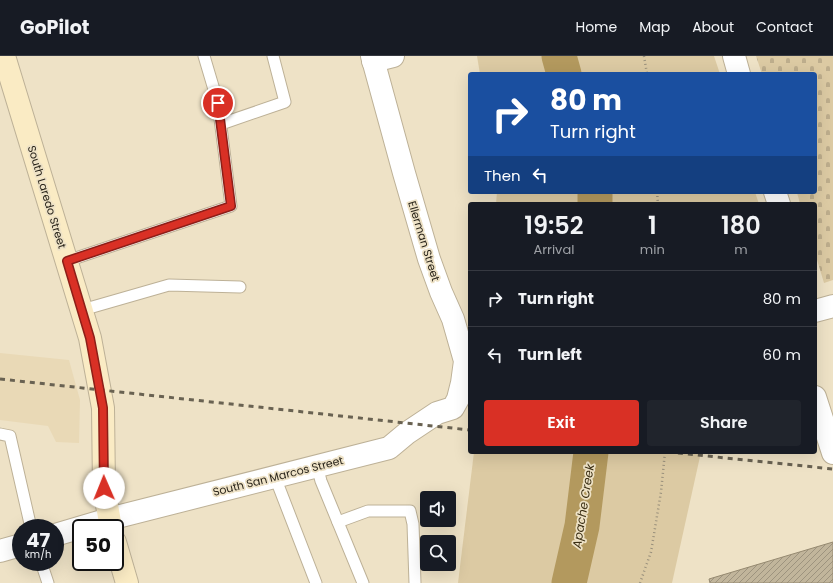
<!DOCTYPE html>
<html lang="en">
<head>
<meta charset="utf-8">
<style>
  :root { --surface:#171b24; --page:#20242c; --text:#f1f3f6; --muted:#9ea1a6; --line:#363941; --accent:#d93025 }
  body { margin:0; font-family:Poppins,sans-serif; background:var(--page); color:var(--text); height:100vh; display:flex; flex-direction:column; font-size:15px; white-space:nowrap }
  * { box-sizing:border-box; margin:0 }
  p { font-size:13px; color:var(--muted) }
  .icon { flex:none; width:22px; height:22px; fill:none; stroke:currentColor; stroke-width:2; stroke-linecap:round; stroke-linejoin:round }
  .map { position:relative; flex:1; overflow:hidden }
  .sheet { position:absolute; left:468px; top:146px; width:349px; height:252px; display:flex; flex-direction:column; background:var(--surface); border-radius:4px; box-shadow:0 4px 16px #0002 }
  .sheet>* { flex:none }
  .banner { position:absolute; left:468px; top:16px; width:349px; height:122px; border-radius:4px; box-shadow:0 4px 16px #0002; background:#1a4fa0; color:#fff; overflow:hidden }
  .buttons { position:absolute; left:420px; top:435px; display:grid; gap:8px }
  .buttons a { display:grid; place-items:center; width:36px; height:36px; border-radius:4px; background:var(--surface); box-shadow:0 4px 16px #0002; font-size:20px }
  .speed { position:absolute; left:12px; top:463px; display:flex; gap:8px; font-size:20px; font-weight:700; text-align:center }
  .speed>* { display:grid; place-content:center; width:52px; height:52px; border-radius:50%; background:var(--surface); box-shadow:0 4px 16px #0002; line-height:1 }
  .speed small { font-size:10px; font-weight:400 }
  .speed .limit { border:2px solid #111; border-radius:6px; background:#fff; color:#111 }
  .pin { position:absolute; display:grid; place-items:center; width:34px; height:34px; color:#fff; margin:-17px; border:2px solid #fff; border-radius:50%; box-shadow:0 1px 4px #0007 }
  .me { position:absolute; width:44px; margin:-22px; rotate:359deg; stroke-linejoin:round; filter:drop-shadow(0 0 3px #0008) }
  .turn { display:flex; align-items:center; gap:14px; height:84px; padding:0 16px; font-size:18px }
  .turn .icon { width:52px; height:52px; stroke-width:2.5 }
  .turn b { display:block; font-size:28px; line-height:34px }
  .then { display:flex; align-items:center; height:38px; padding:0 16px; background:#0003; gap:8px; font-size:15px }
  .eta { display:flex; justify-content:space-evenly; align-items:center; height:68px; text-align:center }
  .eta b { font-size:24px; font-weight:600; line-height:28px }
  .action { display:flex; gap:8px; margin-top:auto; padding:8px 16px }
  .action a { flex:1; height:46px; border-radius:4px; background:var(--accent); color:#fff; font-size:16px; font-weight:600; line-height:46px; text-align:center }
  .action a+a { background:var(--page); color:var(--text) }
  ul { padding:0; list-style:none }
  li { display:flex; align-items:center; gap:12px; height:56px; padding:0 16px; border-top:1px solid var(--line) }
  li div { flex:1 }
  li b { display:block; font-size:15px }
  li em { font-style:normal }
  header { display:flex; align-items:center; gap:24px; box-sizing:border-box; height:56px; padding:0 20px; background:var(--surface); border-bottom:1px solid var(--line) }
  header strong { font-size:19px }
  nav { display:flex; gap:22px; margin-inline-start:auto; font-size:14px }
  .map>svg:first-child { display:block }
</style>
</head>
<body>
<header>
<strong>GoPilot</strong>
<nav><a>Home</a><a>Map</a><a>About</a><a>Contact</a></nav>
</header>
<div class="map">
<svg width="833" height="527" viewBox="0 0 833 527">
  <defs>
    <pattern id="cemetery-stones" width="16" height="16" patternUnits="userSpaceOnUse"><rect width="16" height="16" fill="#dccaa3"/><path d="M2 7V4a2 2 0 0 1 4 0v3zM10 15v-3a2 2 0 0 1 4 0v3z" fill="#bdad8c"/></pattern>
    <pattern id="building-hatch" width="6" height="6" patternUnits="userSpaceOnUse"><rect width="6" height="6" fill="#c1b59b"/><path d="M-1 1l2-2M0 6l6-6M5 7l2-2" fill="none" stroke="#9d937e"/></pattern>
  </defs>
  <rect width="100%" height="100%" fill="#eee2c6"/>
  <!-- built -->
  <polygon fill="#e9d9b6" points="0,297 69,304 80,344 79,387 56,386 48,370 0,364"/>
  <!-- green -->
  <g fill="#dccaa3">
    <polygon points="477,0 714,0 720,18 480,18"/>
    <polygon points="497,136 755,136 759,148 496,148"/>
    <polygon points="474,396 701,396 672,527 458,527"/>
  </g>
  <!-- cemetery -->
  <polygon fill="url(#cemetery-stones)" points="756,0 833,0 833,224 824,227 815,197 815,148 800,148 797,136 815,136 815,18 762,18"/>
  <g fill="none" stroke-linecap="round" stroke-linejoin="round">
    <!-- river -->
    <g stroke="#b3995e" stroke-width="35">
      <polyline points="559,0 564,18"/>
      <polyline points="595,136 595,148"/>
      <polyline points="569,527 582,470 591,396"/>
    </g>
  </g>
  <!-- building -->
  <polygon fill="url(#building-hatch)" stroke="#958970" points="833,486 833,527 710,527 709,523"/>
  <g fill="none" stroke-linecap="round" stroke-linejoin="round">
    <!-- service casing -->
    <g stroke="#bdb197" stroke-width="13">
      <g id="service">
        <polyline points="221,68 285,46 273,0"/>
        <polyline points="67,205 231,150 218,47 204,0"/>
        <polyline points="82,254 169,229 240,231"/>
        <polyline points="0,378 10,380 31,472"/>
        <polyline points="317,410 321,425 363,527"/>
        <polyline points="275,421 316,527"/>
        <polyline points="338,466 368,455 410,455 413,468 415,527"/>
        <polyline points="41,506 48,527"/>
      </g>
    </g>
    <!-- minor casing -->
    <g stroke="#bdb197" stroke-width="24">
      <g id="minor">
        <polyline points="734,0 739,18"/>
        <polyline points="373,5 393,0"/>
        <polyline points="775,136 779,148"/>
        <polyline points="815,255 833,250"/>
        <polyline points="815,341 833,397"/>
        <polyline points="109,463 389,392 407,377 437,357 453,352 458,343 462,327 465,305 453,263 441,236 429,203 404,117 372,0"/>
      </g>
    </g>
    <!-- tertiary casing -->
    <g stroke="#bdb197" stroke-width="24">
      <g id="tertiary">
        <polyline points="55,479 109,463"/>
        <polyline points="0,495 21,489"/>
      </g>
    </g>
    <!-- secondary casing -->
    <g stroke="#bdb197" stroke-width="24">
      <g id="secondary">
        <polyline points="4,0 90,282 103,352 104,432 111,472"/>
        <polyline points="115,486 127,527"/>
      </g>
    </g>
    <!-- path -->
    <g stroke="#99907c" stroke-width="2.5" stroke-dasharray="1 3" stroke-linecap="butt">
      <polyline points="644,0 647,18"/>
      <polyline points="657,136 658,148"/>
      <polyline points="640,527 651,496 661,436 665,396"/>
    </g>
    <!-- service -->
    <use href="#service" stroke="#fff" stroke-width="11"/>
    <!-- minor -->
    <use href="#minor" stroke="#fff" stroke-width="22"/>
    <!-- tertiary -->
    <use href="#tertiary" stroke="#fff" stroke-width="22"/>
    <!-- secondary -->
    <use href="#secondary" stroke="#faebc4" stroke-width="22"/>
    <!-- rail -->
    <g stroke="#696252" stroke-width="3" stroke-dasharray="5 5" stroke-linecap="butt">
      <polyline points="0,323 470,374"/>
      <polyline points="668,396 833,413"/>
    </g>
  </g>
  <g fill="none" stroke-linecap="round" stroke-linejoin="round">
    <!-- route casing -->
    <g stroke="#8d1f18" stroke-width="10">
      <polyline id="route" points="104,432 103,352 90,282 67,205 231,150 218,47"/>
    </g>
    <!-- route -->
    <use href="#route" stroke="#d93025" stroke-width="7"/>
  </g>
  <g text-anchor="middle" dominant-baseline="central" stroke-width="3.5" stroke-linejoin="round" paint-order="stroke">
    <!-- street labels -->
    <g font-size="11" fill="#2b261c" stroke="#eee2c6">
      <text transform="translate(47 141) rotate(73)">South Laredo Street</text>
      <text transform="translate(424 185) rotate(73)">Ellerman Street</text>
      <text transform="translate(278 420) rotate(-14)">South San Marcos Street</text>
    </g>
    <!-- water labels -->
    <g font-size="12" font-style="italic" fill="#3b2f14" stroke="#eee2c6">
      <text transform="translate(583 450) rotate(-81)">Apache Creek</text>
    </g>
  </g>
</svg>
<div class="buttons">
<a><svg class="icon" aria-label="sound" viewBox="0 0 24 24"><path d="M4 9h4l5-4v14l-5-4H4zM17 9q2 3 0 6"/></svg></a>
<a><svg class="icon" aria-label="search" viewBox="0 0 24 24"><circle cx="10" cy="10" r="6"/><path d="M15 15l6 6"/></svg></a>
</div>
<div class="speed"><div>47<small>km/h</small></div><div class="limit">50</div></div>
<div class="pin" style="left:218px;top:47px;background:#d93025"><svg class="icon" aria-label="arrive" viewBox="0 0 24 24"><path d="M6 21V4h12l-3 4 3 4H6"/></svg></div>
<svg class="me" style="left:104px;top:432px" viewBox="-20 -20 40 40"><circle r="19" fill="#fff"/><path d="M0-13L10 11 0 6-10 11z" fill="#d93025"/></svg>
<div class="banner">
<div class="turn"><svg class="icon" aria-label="right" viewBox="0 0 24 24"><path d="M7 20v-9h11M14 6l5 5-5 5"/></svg><div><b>80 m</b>Turn right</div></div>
<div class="then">Then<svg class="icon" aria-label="left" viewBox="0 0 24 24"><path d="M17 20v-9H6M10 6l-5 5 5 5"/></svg></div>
</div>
<section class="sheet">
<div class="eta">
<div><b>19:52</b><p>Arrival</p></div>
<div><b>1</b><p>min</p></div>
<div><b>180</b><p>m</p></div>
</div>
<ul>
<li><svg class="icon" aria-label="right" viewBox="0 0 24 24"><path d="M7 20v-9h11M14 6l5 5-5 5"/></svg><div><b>Turn right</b></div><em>80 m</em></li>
<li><svg class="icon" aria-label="left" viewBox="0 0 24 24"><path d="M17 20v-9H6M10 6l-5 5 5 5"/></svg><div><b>Turn left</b></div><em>60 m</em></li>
</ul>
<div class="action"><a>Exit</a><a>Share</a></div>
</section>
</div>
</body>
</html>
